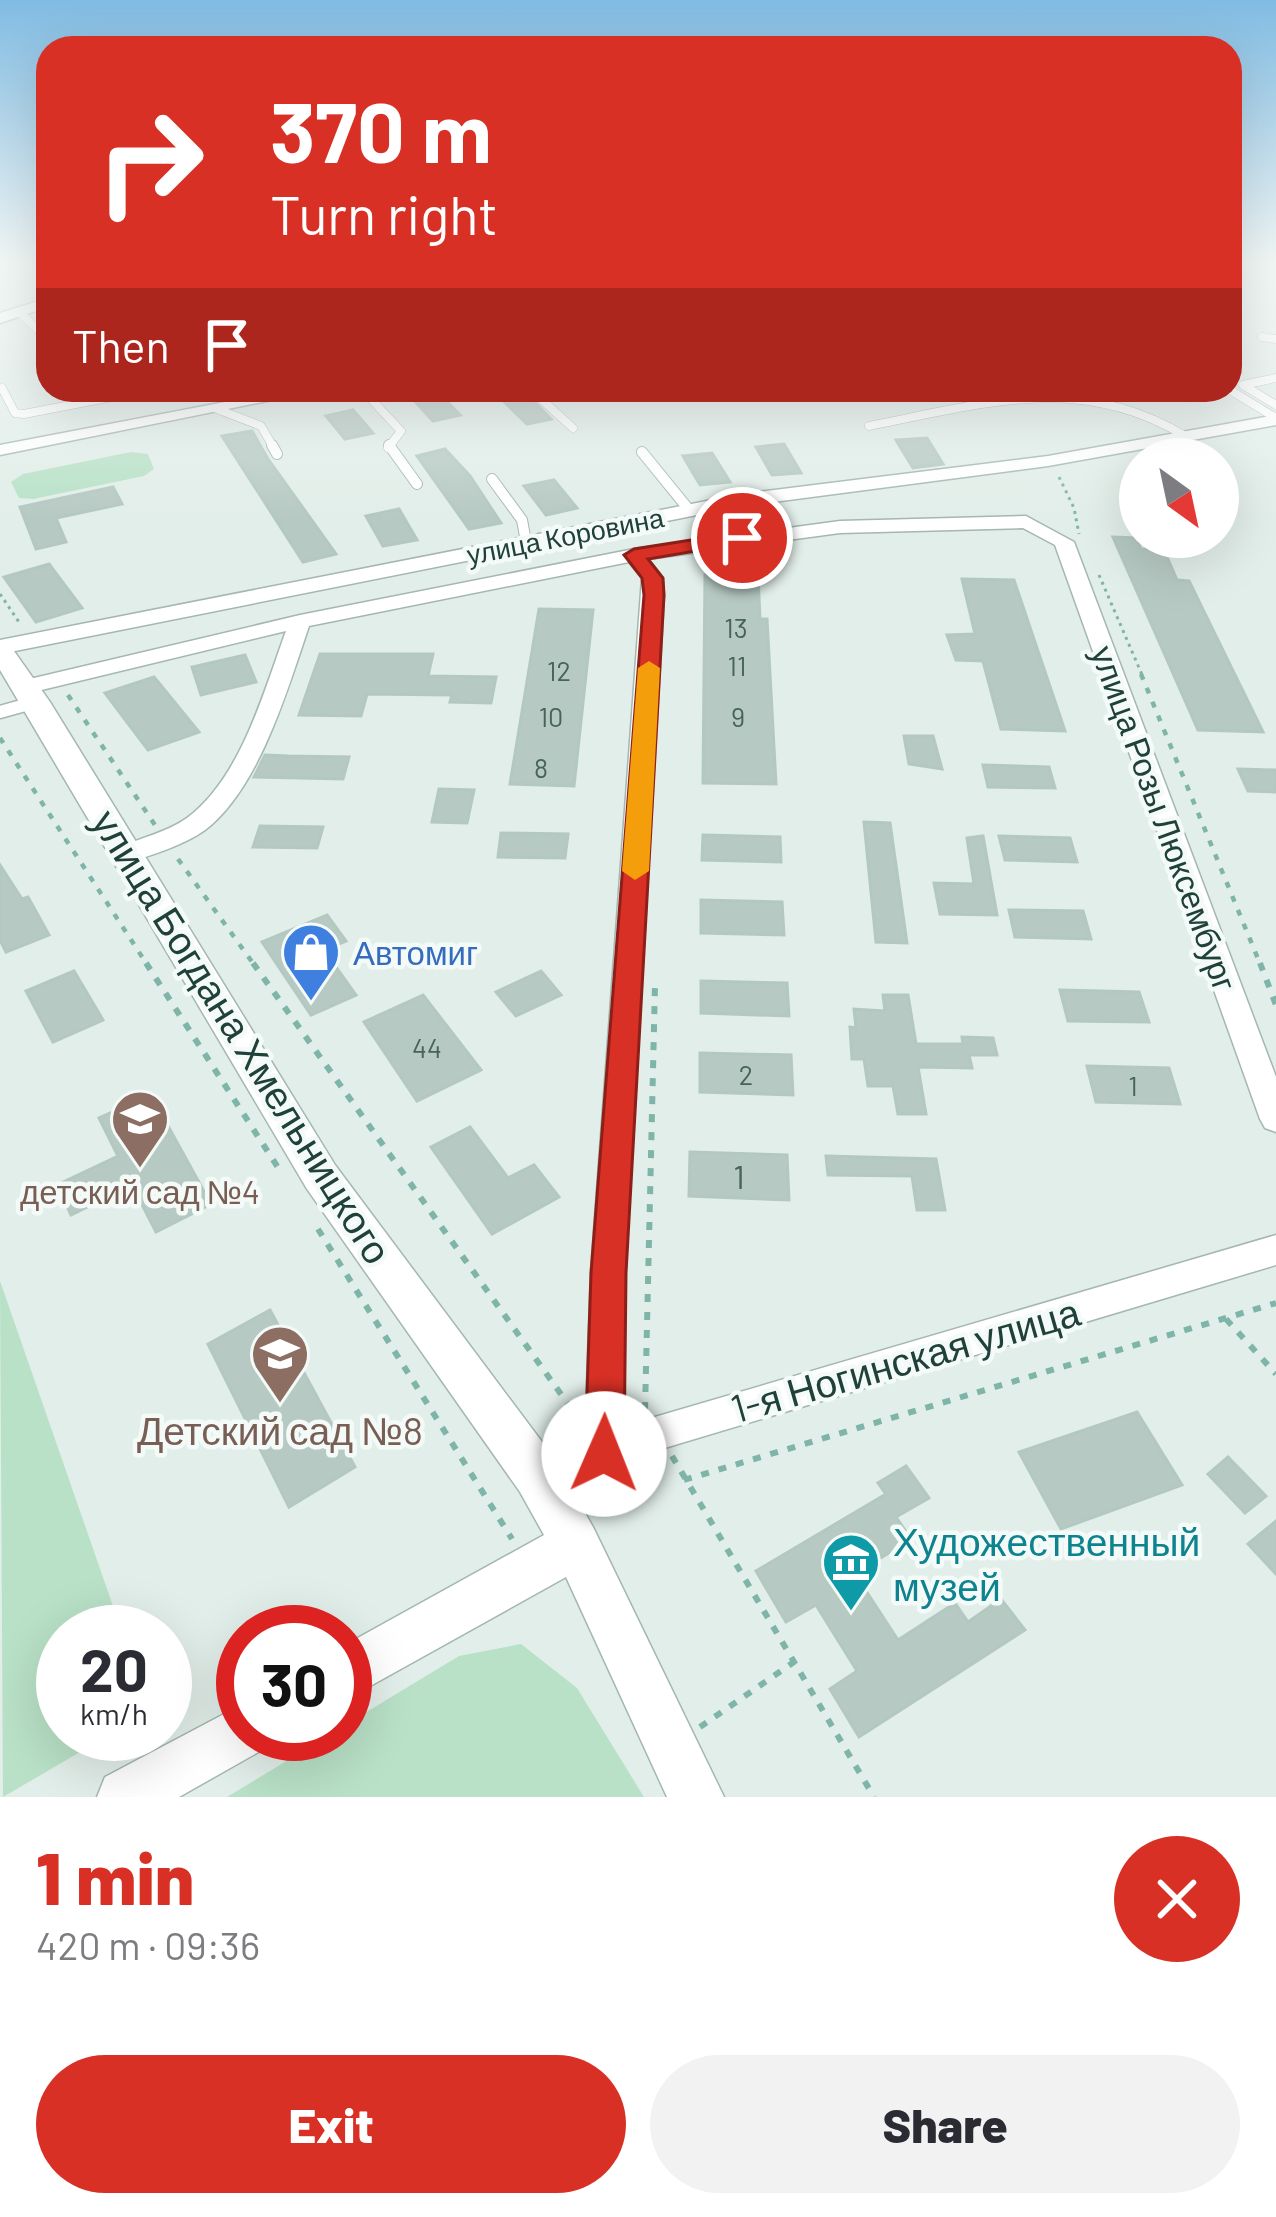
<!DOCTYPE html>
<html lang="en">
<head>
<meta charset="utf-8">
<style>
  :root { --surface:#fff; --page:#f2f2f3; --text:#2b2b33; --muted:#7c7c81; --accent:#d93025 }
  body { margin:0; font-family:Barlow,sans-serif; background:var(--page); color:var(--text); height:100vh; display:flex; flex-direction:column; font-size:45px; white-space:nowrap }
  * { box-sizing:border-box; margin:0 }
  p { font-size:39px; color:var(--muted) }
  .icon { flex:none; width:66px; height:66px; fill:none; stroke:currentColor; stroke-width:2; stroke-linecap:round; stroke-linejoin:round }
  .map { position:relative; height:1797px; overflow:hidden }
  .panel { display:flex; flex-direction:column; background:var(--surface); flex:1 }
  .panel>* { flex:none }
  .top-card { position:absolute; left:36px; top:36px; width:1206px; height:366px; border-radius:36px; box-shadow:0 12px 48px #0002; background:#d93025; color:#fff; overflow:hidden }
  .needle { width:78px; rotate:147deg }
  .fabs { position:absolute; left:1119px; top:438px; display:grid; gap:24px }
  .fabs a { display:grid; place-items:center; width:120px; height:120px; border-radius:50%; background:var(--surface); box-shadow:0 12px 48px #0002; font-size:60px }
  .speed { position:absolute; left:36px; top:1605px; display:flex; gap:24px; font-size:60px; font-weight:700; text-align:center }
  .speed>* { display:grid; place-content:center; width:156px; height:156px; border-radius:50%; background:var(--surface); box-shadow:0 12px 48px #0002; line-height:1 }
  .speed small { font-size:30px; font-weight:400 }
  .speed .limit { border:18px solid #d22; background:#fff; color:#111 }
  .pin { position:absolute; display:grid; place-items:center; width:102px; height:102px; color:#fff; margin:-51px; border:6px solid #fff; border-radius:50%; box-shadow:0 3px 12px #0007 }
  .me { position:absolute; width:132px; margin:-66px; rotate:1deg; stroke-linejoin:round; filter:drop-shadow(0 0 9px #0008) }
  .turn { display:flex; align-items:center; gap:42px; height:252px; padding:0 36px; font-size:54px }
  .turn .icon { width:156px; height:156px; stroke-width:2.5 }
  .turn b { display:block; font-size:84px; line-height:102px }
  .then { display:flex; align-items:center; height:114px; padding:0 36px; background:#0003; gap:24px; font-size:45px }
  .round { display:grid; place-items:center; flex:none; width:126px; height:126px; border-radius:63px; background:var(--page) }
  .summary { display:flex; align-items:center; justify-content:space-between; height:204px; padding:0 36px }
  h1 { font-size:72px; font-weight:800; line-height:90px; color:var(--accent) }
  .cta { display:flex; gap:24px; margin-top:auto; padding:24px 36px }
  .cta a { flex:1; height:138px; border-radius:72px; background:var(--accent); color:#fff; font-size:48px; font-weight:800; line-height:138px; text-align:center }
  .cta a+a { background:var(--page); color:var(--text) }
  .map>svg:first-child { display:block }
</style>
</head>
<body>
<div class="map">
<svg width="1276" height="1797" viewBox="0 0 1276 1797">
  <rect width="100%" height="100%" fill="#e2eee9"/>
  <!-- green -->
  <g fill="#b8e1c7">
    <polygon points="131,452 148,454 154,469 144,476 33,499 19,498 11,482 23,474"/>
    <polygon points="0,1281 122,1632 63,1632 63,1734 111,1734 3,1797"/>
    <polygon points="521,1644 577,1688 644,1797 227,1797 331,1734 345,1734 345,1725 459,1656"/>
  </g>
  <!-- building -->
  <g fill="#b7c9c3" stroke="#b3c8c1" stroke-width="3">
    <polygon points="492,390 523,390 551,419 527,424"/>
    <polygon points="438,392 460,415 433,421 411,397"/>
    <polygon points="353,410 373,433 345,439 326,416"/>
    <polygon points="252,431 268,459 336,554 303,562 222,436"/>
    <polygon points="927,438 943,464 913,468 896,440"/>
    <polygon points="784,444 801,473 772,475 756,447"/>
    <polygon points="445,449 470,476 501,523 469,529 417,456"/>
    <polygon points="712,453 730,482 700,485 683,456"/>
    <polygon points="554,480 577,508 546,515 524,486"/>
    <polygon points="113,487 122,504 56,518 66,542 36,549 20,507"/>
    <polygon points="399,509 417,540 383,546 366,516"/>
    <polygon points="1113,537 1136,538 1141,549 1164,550 1177,580 1189,581 1263,732 1198,730"/>
    <polygon points="49,564 82,608 36,622 4,577"/>
    <polygon points="705,575 758,576 760,619 767,619 776,784 703,783"/>
    <polygon points="962,579 1014,580 1065,731 1001,729 983,661 956,660 947,635 975,634"/>
    <polygon points="539,609 593,610 574,786 510,784"/>
    <polygon points="320,654 433,654 428,676 496,677 491,703 450,702 452,695 367,694 361,716 299,715"/>
    <polygon points="245,655 256,682 201,695 192,667"/>
    <polygon points="154,677 199,732 148,750 105,693"/>
    <polygon points="904,736 933,736 942,769 909,764"/>
    <polygon points="265,755 288,756 349,757 343,779 254,777"/>
    <polygon points="983,765 1049,767 1055,788 988,787"/>
    <polygon points="1238,769 1276,770 1276,792 1248,791"/>
    <polygon points="439,789 474,790 467,823 432,822"/>
    <polygon points="864,822 890,823 907,943 876,942"/>
    <polygon points="260,826 323,827 317,848 253,847"/>
    <polygon points="501,833 568,834 565,858 498,857"/>
    <polygon points="703,835 780,837 781,862 702,860"/>
    <polygon points="983,836 997,915 940,914 934,883 974,884 967,838"/>
    <polygon points="999,836 1070,838 1077,862 1005,860"/>
    <polygon points="0,865 22,899 28,897 49,935 6,952 0,940"/>
    <polygon points="701,900 782,902 784,935 701,933"/>
    <polygon points="1009,910 1083,911 1091,939 1015,937"/>
    <polygon points="327,915 346,941 324,950 356,995 311,1015 262,942"/>
    <polygon points="74,971 103,1020 53,1042 26,991"/>
    <polygon points="541,971 561,995 516,1016 496,992"/>
    <polygon points="701,981 787,983 789,1016 701,1013"/>
    <polygon points="1060,990 1139,992 1149,1022 1068,1021"/>
    <polygon points="423,995 481,1070 417,1101 364,1022"/>
    <polygon points="883,995 908,995 916,1044 963,1044 962,1037 993,1038 997,1055 969,1055 972,1068 918,1067 926,1114 898,1114 893,1086 868,1086 864,1059 852,1059 850,1027 856,1028 854,1009 885,1011"/>
    <polygon points="700,1053 791,1055 793,1095 700,1092"/>
    <polygon points="1087,1066 1169,1068 1180,1104 1096,1102"/>
    <polygon points="151,1095 211,1204 156,1232 132,1185 71,1215 57,1185 118,1156 99,1118"/>
    <polygon points="470,1127 508,1178 534,1165 559,1197 492,1234 431,1147"/>
    <polygon points="690,1152 787,1155 789,1200 689,1196"/>
    <polygon points="826,1156 936,1159 945,1210 917,1210 912,1176 828,1175"/>
    <polygon points="270,1310 355,1467 289,1507 208,1344"/>
    <polygon points="1137,1412 1182,1485 1061,1529 1019,1452"/>
    <polygon points="1228,1457 1266,1496 1245,1513 1208,1474"/>
    <polygon points="906,1466 929,1498 896,1517 911,1539 855,1574 898,1640 955,1603 968,1622 1001,1599 1025,1630 859,1737 830,1689 857,1671 816,1605 786,1622 756,1571 886,1494 878,1483"/>
    <polygon points="1276,1521 1276,1574 1248,1544"/>
  </g>
  <g fill="none" stroke-linecap="round" stroke-linejoin="round">
    <!-- service-far2 casing -->
    <g stroke="#a4b7b1" stroke-width="9">
      <g id="service-far2">
        <polyline points="19,312 48,339"/>
        <polyline points="1262,337 1276,339"/>
        <polyline points="1276,378 1243,385 1276,405"/>
        <polyline points="2,388 15,413 24,414 148,390"/>
        <polyline points="355,390 371,399 401,431 388,448"/>
        <polyline points="531,390 573,428"/>
        <polyline points="1230,390 1276,418"/>
        <polyline points="217,409 261,426 274,448"/>
        <path d="M 869,426 C 982,404 1080,372 1185,436"/>
      </g>
    </g>
    <!-- service-far1 casing -->
    <g stroke="#a4b7b1" stroke-width="12">
      <g id="service-far1">
        <polyline points="272,445 277,454"/>
        <polyline points="389,445 417,484"/>
        <polyline points="642,452 690,511"/>
        <polyline points="492,479 522,520 526,542"/>
      </g>
    </g>
    <!-- service casing -->
    <g stroke="#a4b7b1" stroke-width="15">
      <polyline id="service" points="0,712 36,702"/>
    </g>
    <!-- minor casing -->
    <g stroke="#a4b7b1" stroke-width="3">
      <g id="minor">
        <polygon points="48,298 48,307 0,323 0,313"/>
        <polygon points="288,390 322,390 0,455 0,445"/>
        <polygon points="1276,415 1276,425 1048,466 742,506 0,654 0,640 742,494 1048,456"/>
        <path d="M 1026,516 L 1074,542 L 1276,1077 L 1276,1132 L 1265,1128 L 1260,1119 L 1055,545 L 1023,528 L 840,533 L 648,559 L 662,577 L 664,595 L 625,1272 L 624,1426 L 1276,1235 L 1276,1265 L 658,1450 L 537,1494 L 523,1489 L 518,1475 L 523,1461 L 585,1439 L 591,1272 L 642,578 L 629,562 L 309,626 C 288,688 259,789 205,830 C 184,845 153,855 128,862 L 119,859 L 115,853 L 119,847 C 141,838 167,832 187,818 C 241,778 264,691 286,631 L 25,694 L 14,687 L 17,682 L 300,615 L 634,549 L 840,521 Z"/>
      </g>
    </g>
    <!-- tertiary casing -->
    <g stroke="#a4b7b1" stroke-width="3">
      <g id="tertiary">
        <polygon points="0,642 9,644 50,702 335,1165 554,1458 593,1527 724,1797 667,1797 566,1577 345,1700 345,1645 544,1535 520,1492 307,1189 0,670"/>
        <polygon points="243,1704 243,1734 269,1734 262,1750 179,1797 97,1797 105,1777"/>
      </g>
    </g>
    <!-- path-far2 -->
    <g stroke="#7fb5a8" stroke-width="3" stroke-dasharray="3 4.5" stroke-linecap="butt">
      <polyline points="1059,477 1074,508 1079,534"/>
      <polyline points="1099,575 1143,677"/>
      <polyline points="0,594 21,625"/>
    </g>
    <!-- path-far1 -->
    <g stroke="#7fb5a8" stroke-width="4.5" stroke-dasharray="6 9" stroke-linecap="butt">
      <polyline points="1141,674 1261,966"/>
      <polyline points="68,695 155,825"/>
      <polyline points="0,738 148,966"/>
      <polyline points="178,859 255,966"/>
    </g>
    <!-- path -->
    <g stroke="#7fb5a8" stroke-width="6" stroke-dasharray="8 10" stroke-linecap="butt">
      <polyline points="146,963 279,1169"/>
      <polyline points="253,963 573,1411"/>
      <polyline points="1260,963 1276,1005"/>
      <polyline points="318,1229 512,1539"/>
      <polyline points="1226,1319 1276,1374"/>
      <polyline points="645,1410 655,985"/>
      <polyline points="672,1456 874,1797"/>
      <polyline points="684,1480 1276,1303"/>
      <polyline points="700,1727 794,1662"/>
    </g>
    <!-- service-far2 -->
    <use href="#service-far2" stroke="#fff" stroke-width="8"/>
    <!-- service-far1 -->
    <use href="#service-far1" stroke="#fff" stroke-width="10"/>
    <!-- service -->
    <use href="#service" stroke="#fff" stroke-width="12"/>
    <!-- minor -->
    <use href="#minor" fill="#fff" fill-rule="evenodd"/>
    <!-- tertiary -->
    <use href="#tertiary" fill="#fff" fill-rule="evenodd"/>
  </g>
  <!-- sky -->
  <linearGradient id="sky" x2="0" y2="1"><stop stop-color="#80bbe2"/><stop offset="0.51" stop-color="#f2f7f5"/><stop offset="1" stop-color="#f2f7f5" stop-opacity="0"/></linearGradient>
  <rect width="1276" height="518" fill="url(#sky)"/>
  <!-- route -->
  <polygon fill="#d93025" stroke="#8d1f18" stroke-width="3" points="742,532 749,533 749,542 648,559 663,578 664,595 626,1273 624,1454 618,1468 604,1473 591,1468 585,1454 591,1273 644,595 642,578 624,555 634,549"/>
  <!-- slow -->
  <polygon fill="#f59e0b" points="649,661 660,668 649,871 635,880 622,871 638,668"/>
  <!-- icons -->
  <defs>
    <g id="shop-pin" transform="scale(3)"><path d="M0 17L-7.5 6A9.5 9.5 0 1 1 7.5 6Z" fill="#3f7fe0" stroke="#f3faf7"/><path d="M-5-2.5h2.3a2.7 3.5 0 0 1 5.4 0H5L5.5 6h-11ZM-1.5-2.5h3a1.5 2.3 0 0 0-3 0Z" fill="#fff"/></g>
    <g id="school-pin" transform="scale(3)"><path d="M0 17L-7.5 6A9.5 9.5 0 1 1 7.5 6Z" fill="#8d6e63" stroke="#f3faf7"/><path d="M0-5L7-2L0 1L-7-2ZM-4 1L0 2.5L4 1V4Q0 6-4 4Z" fill="#fff"/></g>
    <g id="museum-pin" transform="scale(3)"><path d="M0 17L-7.5 6A9.5 9.5 0 1 1 7.5 6Z" fill="#0f9aa8" stroke="#f3faf7"/><path d="M0-6L6-3V-2H-6V-3ZM-5-1h2V3h-2ZM-1-1h2V3h-2ZM3-1h2V3H3ZM-6 4H6V6H-6Z" fill="#fff"/></g>
  </defs>
  <g fill-rule="evenodd">
    <use href="#shop-pin" x="311" y="952"/>
    <use href="#school-pin" x="140" y="1119"/>
    <use href="#school-pin" x="280" y="1354"/>
    <use href="#museum-pin" x="851" y="1562"/>
  </g>
  <g text-anchor="middle" dominant-baseline="central" stroke-width="9" stroke-linejoin="round" paint-order="stroke">
    <!-- far-street labels -->
    <g font-size="27" fill="#20413a" stroke="#f3faf7">
      <text transform="translate(565 535) rotate(-11)">улица Коровина</text>
    </g>
    <!-- number labels -->
    <g font-size="27" fill="#46635c">
      <text x="736" y="627">13</text>
      <text x="737" y="665">11</text>
      <text x="559" y="670">12</text>
      <text x="551" y="716">10</text>
      <text x="738" y="716">9</text>
      <text x="541" y="767">8</text>
      <text x="427" y="1047">44</text>
      <text x="746" y="1074">2</text>
      <text x="1133" y="1085">1</text>
    </g>
    <!-- street labels -->
    <g font-size="33" fill="#20413a" stroke="#f3faf7">
      <text transform="translate(1165 818) rotate(70)">улица Розы Люксембург</text>
    </g>
    <!-- shop labels -->
    <g font-size="33" fill="#366cbe" stroke="#f3faf7" text-anchor="start">
      <text x="353" y="952">Автомиг</text>
    </g>
    <!-- near-number labels -->
    <g font-size="33" fill="#46635c">
      <text x="739" y="1176">1</text>
    </g>
    <!-- education labels -->
    <g font-size="33" fill="#785e54" stroke="#f3faf7">
      <text x="140" y="1191">детский сад №4</text>
    </g>
    <!-- near-street labels -->
    <g font-size="39" fill="#20413a" stroke="#f3faf7">
      <text transform="translate(243 1036) rotate(58)">улица Богдана Хмельницкого</text>
      <text transform="translate(905 1359) rotate(-16)">1-я Ногинская улица</text>
    </g>
    <!-- near-education labels -->
    <g font-size="39" fill="#785e54" stroke="#f3faf7">
      <text x="280" y="1429">Детский сад №8</text>
    </g>
    <!-- near-culture labels -->
    <g font-size="39" fill="#0d838f" stroke="#f3faf7" text-anchor="start">
      <text x="893" y="1540">Художественный<tspan x="893" dy="45">музей</tspan></text>
    </g>
  </g>
</svg>
<div class="fabs">
<a><svg class="needle" viewBox="-14 -14 28 28"><path d="M0-13l5 13h-10z" fill="#e53935"/><path d="M0 13l5-13h-10z" fill="#7c7c81"/></svg></a>
</div>
<div class="speed"><div>20<small>km/h</small></div><div class="limit">30</div></div>
<div class="pin" style="left:742px;top:538px;background:#d93025"><svg class="icon" aria-label="arrive" viewBox="0 0 24 24"><path d="M6 21V4h12l-3 4 3 4H6"/></svg></div>
<svg class="me" style="left:604px;top:1454px" viewBox="-20 -20 40 40"><circle r="19" fill="#fff"/><path d="M0-13L10 11 0 6-10 11z" fill="#d93025"/></svg>
<div class="top-card">
<div class="turn"><svg class="icon" aria-label="right" viewBox="0 0 24 24"><path d="M7 20v-9h11M14 6l5 5-5 5"/></svg><div><b>370 m</b>Turn right</div></div>
<div class="then">Then<svg class="icon" aria-label="arrive" viewBox="0 0 24 24"><path d="M6 21V4h12l-3 4 3 4H6"/></svg></div>
</div>
</div>
<section class="panel">
<div class="summary"><div><h1>1 min</h1><p>420 m · 09:36</p></div><a class="round" style="background:#d93025;color:#fff"><svg class="icon" aria-label="close" viewBox="0 0 24 24"><path d="M6 6l12 12M18 6L6 18"/></svg></a></div>
<div class="cta"><a>Exit</a><a>Share</a></div>
</section>
</body>
</html>
